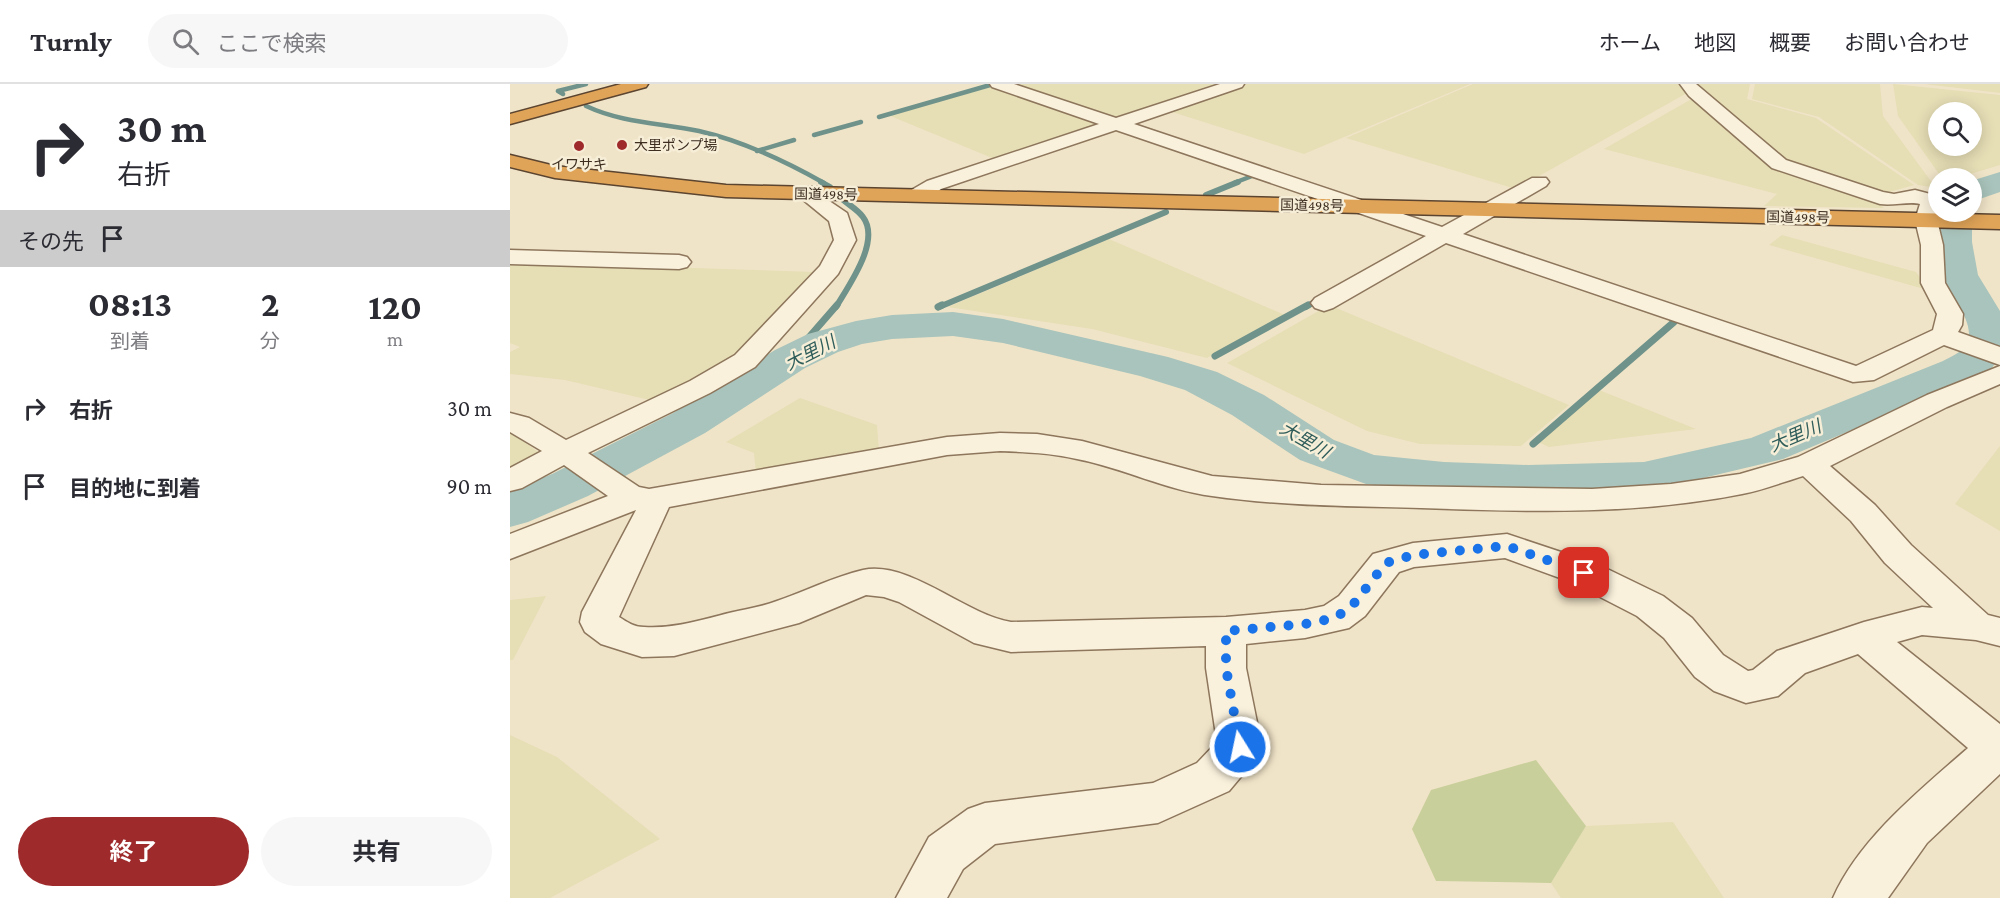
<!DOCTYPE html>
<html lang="ja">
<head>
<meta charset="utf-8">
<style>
  :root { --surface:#fff; --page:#f7f7f7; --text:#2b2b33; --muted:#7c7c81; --line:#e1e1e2; --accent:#9e2a2b }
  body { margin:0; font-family:"Crimson Pro","Noto Sans JP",serif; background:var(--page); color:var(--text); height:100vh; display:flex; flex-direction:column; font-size:22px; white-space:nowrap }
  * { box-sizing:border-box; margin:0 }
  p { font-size:20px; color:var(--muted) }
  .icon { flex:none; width:33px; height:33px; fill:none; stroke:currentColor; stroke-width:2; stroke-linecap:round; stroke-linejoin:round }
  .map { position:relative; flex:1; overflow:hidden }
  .side { display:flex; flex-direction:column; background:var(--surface); width:510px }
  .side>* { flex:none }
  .top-card { background:#fff; color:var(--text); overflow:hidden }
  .tools { position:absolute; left:1418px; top:18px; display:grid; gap:12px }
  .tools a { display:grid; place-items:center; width:54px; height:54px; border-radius:50%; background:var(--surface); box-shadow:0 3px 15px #0003; font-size:30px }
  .pin { position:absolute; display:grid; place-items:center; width:51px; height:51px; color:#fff; margin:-26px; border-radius:12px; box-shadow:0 3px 9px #0006 }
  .me { position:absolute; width:66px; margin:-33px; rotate:350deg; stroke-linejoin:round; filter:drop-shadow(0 0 4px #0008) }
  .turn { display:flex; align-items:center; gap:21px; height:126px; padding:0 18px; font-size:27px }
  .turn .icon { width:78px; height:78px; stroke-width:2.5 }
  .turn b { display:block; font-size:42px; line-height:51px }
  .then { display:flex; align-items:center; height:57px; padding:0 18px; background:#0003; gap:12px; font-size:22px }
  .eta { display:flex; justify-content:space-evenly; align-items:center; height:102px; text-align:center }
  .eta b { font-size:36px; font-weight:700; line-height:42px }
  .button { display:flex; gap:12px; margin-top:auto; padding:12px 18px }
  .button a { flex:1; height:69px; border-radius:36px; background:var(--accent); color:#fff; font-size:24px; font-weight:700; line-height:69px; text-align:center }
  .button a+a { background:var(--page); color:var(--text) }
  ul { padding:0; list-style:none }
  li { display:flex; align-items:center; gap:18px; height:78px; padding:0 18px }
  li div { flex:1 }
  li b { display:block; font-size:22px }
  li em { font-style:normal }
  header { display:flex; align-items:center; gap:36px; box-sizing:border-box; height:84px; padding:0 30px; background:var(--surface); border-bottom:2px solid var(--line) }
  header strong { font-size:28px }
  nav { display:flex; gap:33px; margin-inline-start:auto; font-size:21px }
  .search { width:420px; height:54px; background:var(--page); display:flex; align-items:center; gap:15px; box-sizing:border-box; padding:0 21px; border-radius:33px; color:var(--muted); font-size:22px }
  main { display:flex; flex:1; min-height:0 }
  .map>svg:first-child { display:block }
</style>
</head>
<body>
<header>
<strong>Turnly</strong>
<div class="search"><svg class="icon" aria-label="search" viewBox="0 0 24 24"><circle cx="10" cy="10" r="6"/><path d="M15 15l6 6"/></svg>ここで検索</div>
<nav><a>ホーム</a><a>地図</a><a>概要</a><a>お問い合わせ</a></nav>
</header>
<main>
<section class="side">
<div class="top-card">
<div class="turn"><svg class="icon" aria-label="right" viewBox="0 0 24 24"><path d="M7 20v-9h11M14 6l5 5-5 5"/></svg><div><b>30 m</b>右折</div></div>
<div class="then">その先<svg class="icon" aria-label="arrive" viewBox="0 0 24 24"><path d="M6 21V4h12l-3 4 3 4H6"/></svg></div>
</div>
<div class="eta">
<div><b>08:13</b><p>到着</p></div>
<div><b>2</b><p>分</p></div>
<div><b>120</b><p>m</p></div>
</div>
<ul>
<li><svg class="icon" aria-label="right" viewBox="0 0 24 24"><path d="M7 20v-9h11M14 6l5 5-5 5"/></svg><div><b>右折</b></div><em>30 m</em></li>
<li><svg class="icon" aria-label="arrive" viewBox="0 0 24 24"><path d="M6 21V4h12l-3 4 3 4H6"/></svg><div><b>目的地に到着</b></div><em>90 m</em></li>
</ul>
<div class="button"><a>終了</a><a>共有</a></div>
</section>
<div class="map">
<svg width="1490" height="814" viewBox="0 0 1490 814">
  <rect width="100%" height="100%" fill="#f0e4c8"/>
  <!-- farmland -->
  <g fill="#e6deb5" fill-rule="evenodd">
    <polygon points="499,0 715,0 607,36"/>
    <polygon points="733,0 960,0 794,70 656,26"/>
    <polygon points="963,0 1172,0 1177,9 1006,105 836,54"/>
    <polygon points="1183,0 1240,0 1237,15 1306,34 1404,101 1376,109 1281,84"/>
    <polygon points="1245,0 1370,0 1373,32 1426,104 1408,101 1309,33 1242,15"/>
    <path d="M 1383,0 L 1490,11 L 1490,81 L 1447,94 L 1432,94 L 1388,32 ZM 1428,28 L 1461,28 L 1461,62 L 1428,62 Z"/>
    <polygon points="1414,0 1490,0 1490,9"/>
    <polygon points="484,2 596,40 487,76 378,31"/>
    <polygon points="1185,13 1265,81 1350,107 1374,124 1254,122 1267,110 1094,65"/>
    <polygon points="1272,151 1406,188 1421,207 1259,161"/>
    <polygon points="599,155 775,231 697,274 582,245 438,223"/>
    <polygon points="0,178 305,188 225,276 148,318 55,296 0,290 0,268 10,263 0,259"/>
    <polygon points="819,221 1059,321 1011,362 910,360 857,347 717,279"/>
    <polygon points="1089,306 1186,345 1039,363 1028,358"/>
    <polygon points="290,314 367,341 369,368 246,390 244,369 216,358"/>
    <polygon points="0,348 31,370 0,386"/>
    <polygon points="1490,362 1490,447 1445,420"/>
    <polygon points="36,512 3,576 0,576 0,516"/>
    <polygon points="0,651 47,673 150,755 40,814 0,814"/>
    <polygon points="1163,738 1214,814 1051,814 1041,799 1076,742"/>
  </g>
  <!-- green -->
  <polygon fill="#c9cf9b" points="1026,676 1076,742 1041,799 926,797 902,745 921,706"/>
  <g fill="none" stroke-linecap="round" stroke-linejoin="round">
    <!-- stream-far2 -->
    <g stroke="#6f938a" stroke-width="4.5">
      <polyline points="53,10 48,7 76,0"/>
      <path d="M 76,22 C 112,39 151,39 189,47 C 233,57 275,77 314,99"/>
      <polyline points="369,33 480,1"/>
      <polyline points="304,51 351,38"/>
      <polyline points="247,67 284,56"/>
      <polyline points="724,99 742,92"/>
    </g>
    <!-- stream-far1 -->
    <g stroke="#6f938a" stroke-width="6">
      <polyline points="311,98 320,103"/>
      <polyline points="696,111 728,98"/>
      <path d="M 326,223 C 339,201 371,157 353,133 C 348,126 339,121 332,115"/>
      <polyline points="429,223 656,128"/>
      <polyline points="796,223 806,217"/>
    </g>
    <!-- stream -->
    <g stroke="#6f938a" stroke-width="7">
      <polyline points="428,223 432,221"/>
      <polyline points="705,272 798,221"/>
      <polyline points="280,275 327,221"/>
      <polyline points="1023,360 1164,238"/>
    </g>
    <!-- river -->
    <g fill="#a9c4bc" fill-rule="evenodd">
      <polygon points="1490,88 1490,108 1461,118 1461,97"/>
      <path d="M 1429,128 L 1462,128 L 1462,158 L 1468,191 L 1490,227 L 1490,273 L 1481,285 L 1463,295 L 1273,375 L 1134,408 L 1018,413 L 934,410 L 856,400 L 790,376 L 722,331 L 675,306 L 630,292 L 493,259 L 443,252 L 382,255 L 352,260 L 328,268 L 295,284 L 195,349 L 78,412 L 18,438 L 0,443 L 0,407 L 42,390 L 163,329 L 265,266 L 298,250 L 346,237 L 382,231 L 443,228 L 493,235 L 658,273 L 707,288 L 754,311 L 824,356 L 864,371 L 934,378 L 1018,381 L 1134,378 L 1241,354 L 1433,277 C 1440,273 1451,269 1456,261 C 1468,240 1440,212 1432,193 C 1424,175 1426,147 1429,128 Z"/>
    </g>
    <!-- minor casing -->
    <g stroke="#8d765c" stroke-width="3">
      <g id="minor">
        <path d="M 480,0 L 504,0 L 606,34 L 710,0 L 734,0 L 732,3 L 624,40 L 932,143 L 1022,94 L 1036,94 L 1039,98 L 1036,102 L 953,150 L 1346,282 L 1423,246 L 1427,230 L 1411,199 L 1411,161 L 1405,136 L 1410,120 C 1399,117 1384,122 1370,120 L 1262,84 L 1179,12 L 1170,0 L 1186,0 L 1276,76 L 1373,108 L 1384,110 L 1405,106 L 1428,112 L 1429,128 L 1427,136 L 1433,161 L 1435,199 L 1453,230 L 1452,241 L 1448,248 L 1490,263 L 1490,281 L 1434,261 L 1364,296 L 1343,298 L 936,159 L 823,224 L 814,227 L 805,224 L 801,219 L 805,214 L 916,152 L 606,46 L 431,105 C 420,112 411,120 398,116 L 395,112 L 398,108 L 417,97 L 589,40 L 482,3 Z"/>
        <path d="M 296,104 L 303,106 L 337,129 L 346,156 L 328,190 L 245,283 L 200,309 L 78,369 L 129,403 L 139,405 L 437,353 L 490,349 L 527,350 L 572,357 L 702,392 L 811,401 L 1082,405 L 1161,400 L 1230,390 L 1288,373 L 1417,311 L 1490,282 L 1490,300 L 1437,323 L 1320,382 L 1365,421 L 1401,461 L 1478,531 L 1490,534 L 1490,562 L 1466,556 L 1412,551 L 1387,558 L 1490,640 L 1490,690 L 1417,759 L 1378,814 L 1323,814 C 1349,755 1410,706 1458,664 L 1348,570 L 1295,589 L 1268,612 L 1236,619 L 1204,607 L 1185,593 L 1154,554 L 1127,532 L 1061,498 L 995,474 L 904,483 L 889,488 L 855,532 L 839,544 L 795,554 L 736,560 L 736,584 L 752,663 L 745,676 L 719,707 L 648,739 L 485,760 L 453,785 L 437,814 L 386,814 L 419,753 L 458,725 L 475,719 L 643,699 L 687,679 L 707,658 L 696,584 L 696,562 L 501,568 L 464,559 L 389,518 L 374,513 L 356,511 L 289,539 L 164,572 L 132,573 L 91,560 L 75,548 L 70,538 L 72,528 L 126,426 L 0,475 L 0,450 L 98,412 L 54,381 L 12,404 L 0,407 L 0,384 L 32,367 L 0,348 L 0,329 L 19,334 L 56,356 L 180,297 L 225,271 L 310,182 L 324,156 L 319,137 L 286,110 L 289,106 ZM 490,367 C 516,368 541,369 567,375 C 613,384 656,406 702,412 C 771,422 841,422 911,424 C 1018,428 1127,431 1232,410 C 1253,406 1273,398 1293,392 L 1341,437 L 1375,479 L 1423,524 L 1412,523 L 1354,538 L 1267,567 L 1243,586 L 1238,587 L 1213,571 L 1182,534 L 1153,512 L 1087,480 L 997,450 L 903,459 L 863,470 L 829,512 L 814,522 L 795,526 L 716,533 L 501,538 C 456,531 399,476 353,486 C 323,493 296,507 267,517 C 252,523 235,525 219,529 C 191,536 163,545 134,543 C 124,543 117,538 109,533 L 159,423 L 437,371 Z"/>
        <polygon points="0,166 169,171 177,173 181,178 177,183 169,185 0,180"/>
      </g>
    </g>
    <!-- highway casing -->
    <g stroke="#5b4430" stroke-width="3">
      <g id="highway">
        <polygon points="111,0 138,0 136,3 0,40 0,30"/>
        <polygon points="0,71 45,82 216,101 1490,131 1490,145 216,113 45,94 0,83"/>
      </g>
    </g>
    <!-- minor -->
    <use href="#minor" fill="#faf1dc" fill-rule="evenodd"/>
    <!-- highway -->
    <use href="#highway" fill="#e0a458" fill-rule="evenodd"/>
  </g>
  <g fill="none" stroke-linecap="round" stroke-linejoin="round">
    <!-- route -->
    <polyline stroke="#1a73e8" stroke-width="10" stroke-dasharray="0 18" points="730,663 716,584 716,547 795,540 825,534 842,522 876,479 903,471 997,462 1074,489"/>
  </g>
  <!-- markers -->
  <g fill="#9e2a2b" stroke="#f7eed8" stroke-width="2">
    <circle cx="112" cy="61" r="6"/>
    <circle cx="69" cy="62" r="6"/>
  </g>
  <g text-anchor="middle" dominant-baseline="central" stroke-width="5" stroke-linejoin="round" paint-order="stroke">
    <!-- far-poi labels -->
    <g font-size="14" fill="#3d2e20" stroke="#f7eed8" text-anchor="start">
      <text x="124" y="61">大里ポンプ場</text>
      <text x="69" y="80" text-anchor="middle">イワサキ</text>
    </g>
    <!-- far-street labels -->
    <g font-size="14" fill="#3d2e20" stroke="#f7eed8">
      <text transform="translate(316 110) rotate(1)">国道498号</text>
      <text transform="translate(802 121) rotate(1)">国道498号</text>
      <text transform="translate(1288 133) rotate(1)">国道498号</text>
    </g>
    <!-- water labels -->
    <g font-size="18" font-style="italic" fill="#2f5d5a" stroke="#f7eed8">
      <text transform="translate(300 269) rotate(-27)">大里川</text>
      <text transform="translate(1285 352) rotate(-23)">大里川</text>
      <text transform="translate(795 356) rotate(30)">大里川</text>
    </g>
  </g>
</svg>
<div class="tools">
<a><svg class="icon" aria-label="search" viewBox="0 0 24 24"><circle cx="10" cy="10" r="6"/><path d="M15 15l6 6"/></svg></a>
<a><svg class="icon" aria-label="layers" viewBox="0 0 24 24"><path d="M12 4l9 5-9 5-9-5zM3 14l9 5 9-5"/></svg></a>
</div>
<div class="pin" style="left:1074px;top:489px;background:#d93025"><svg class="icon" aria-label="arrive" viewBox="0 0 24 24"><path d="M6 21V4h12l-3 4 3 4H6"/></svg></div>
<svg class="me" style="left:730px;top:663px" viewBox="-20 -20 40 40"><circle r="17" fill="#1a73e8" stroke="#fff" stroke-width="3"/><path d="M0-11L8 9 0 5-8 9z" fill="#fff"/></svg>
</div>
</main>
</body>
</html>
